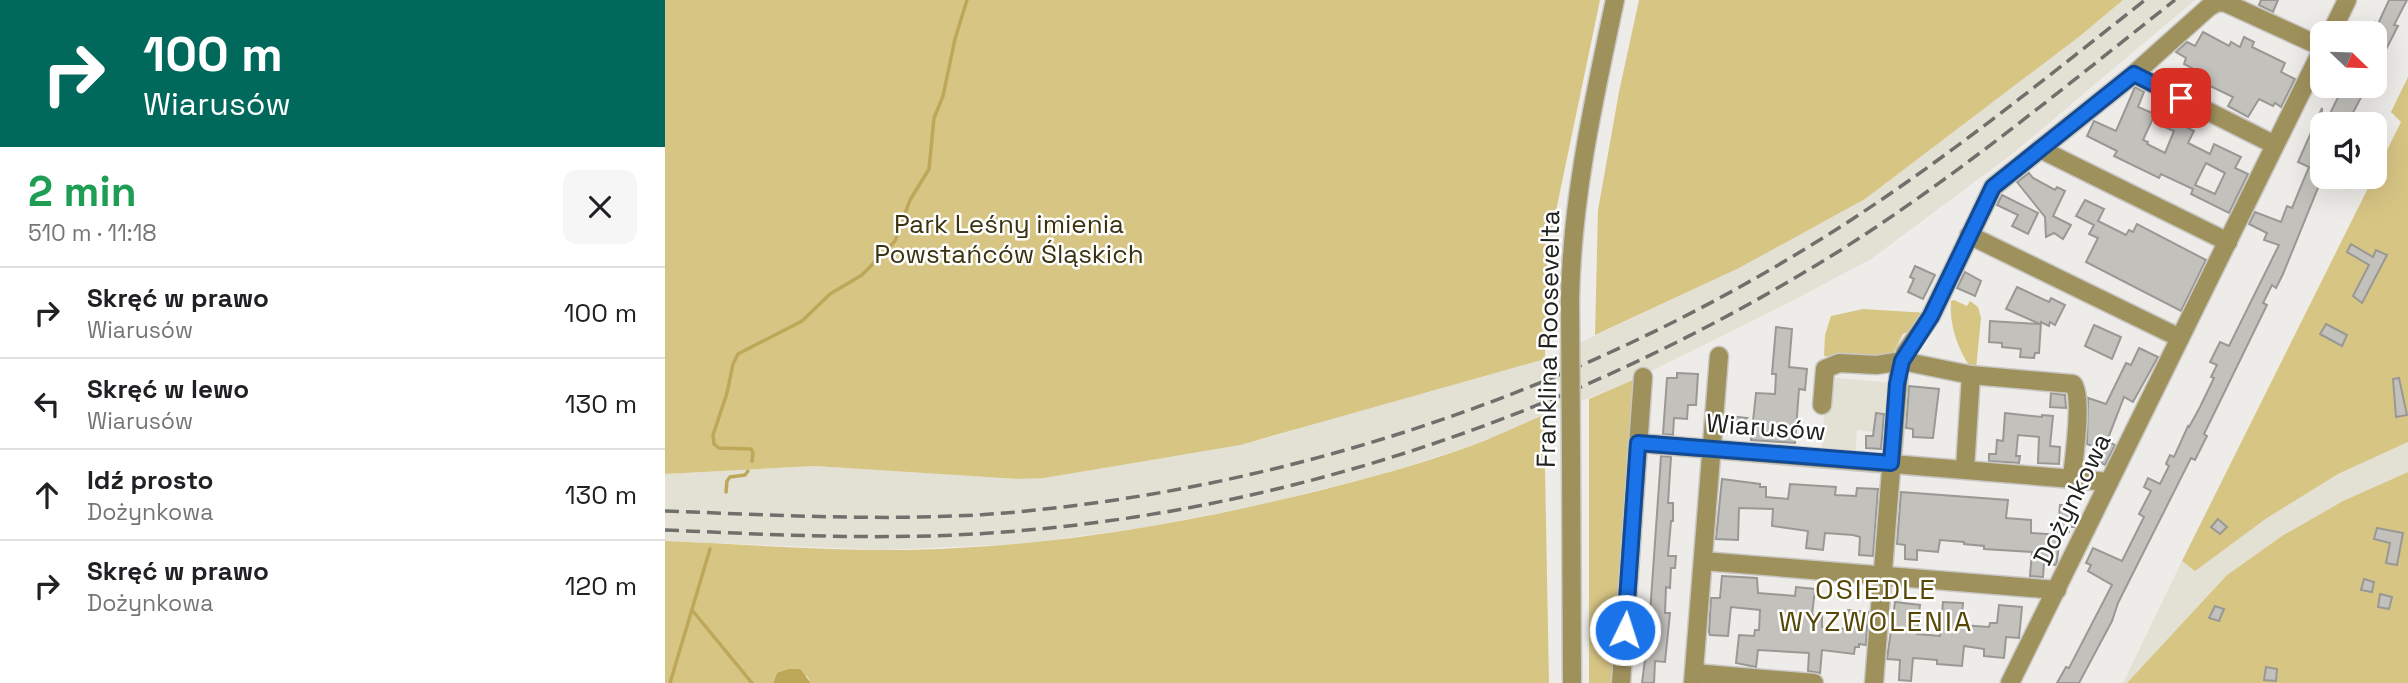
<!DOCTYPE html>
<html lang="pl">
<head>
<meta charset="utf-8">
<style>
  :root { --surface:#fff; --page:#f6f6f6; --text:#202124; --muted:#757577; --line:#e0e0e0 }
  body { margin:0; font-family:"Space Grotesk",sans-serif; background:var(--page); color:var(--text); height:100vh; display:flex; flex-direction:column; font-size:26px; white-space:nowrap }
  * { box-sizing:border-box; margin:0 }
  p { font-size:23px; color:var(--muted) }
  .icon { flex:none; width:38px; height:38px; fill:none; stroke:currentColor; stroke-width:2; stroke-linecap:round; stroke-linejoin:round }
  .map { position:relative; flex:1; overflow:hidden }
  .panel { display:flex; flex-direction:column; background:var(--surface); width:665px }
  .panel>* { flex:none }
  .banner { background:#00695c; color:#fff; overflow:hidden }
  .needle { width:46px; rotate:113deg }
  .fabs { position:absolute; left:1645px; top:21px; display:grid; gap:14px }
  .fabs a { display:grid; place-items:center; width:77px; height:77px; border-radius:14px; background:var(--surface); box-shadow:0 7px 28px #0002; font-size:35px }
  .pin { position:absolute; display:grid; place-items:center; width:60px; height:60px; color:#fff; margin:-30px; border-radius:14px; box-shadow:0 4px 10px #0006 }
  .me { position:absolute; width:77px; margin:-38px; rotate:4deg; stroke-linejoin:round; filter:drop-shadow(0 0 5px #0008) }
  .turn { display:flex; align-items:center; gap:24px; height:147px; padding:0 28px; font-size:32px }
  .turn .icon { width:91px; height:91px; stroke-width:2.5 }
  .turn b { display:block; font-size:49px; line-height:60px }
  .round { display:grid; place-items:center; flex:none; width:74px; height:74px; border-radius:14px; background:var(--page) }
  .headline { display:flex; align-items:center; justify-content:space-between; height:119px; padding:0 28px }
  h1 { font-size:42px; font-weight:600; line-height:52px; color:#1e9e55 }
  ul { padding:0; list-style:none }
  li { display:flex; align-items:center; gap:21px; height:91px; padding:0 28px; border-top:2px solid var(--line) }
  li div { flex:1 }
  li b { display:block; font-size:26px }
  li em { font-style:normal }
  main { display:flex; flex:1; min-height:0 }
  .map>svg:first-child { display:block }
</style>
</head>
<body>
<main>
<section class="panel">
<div class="banner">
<div class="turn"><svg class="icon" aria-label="right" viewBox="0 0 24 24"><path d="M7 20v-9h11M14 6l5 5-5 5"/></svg><div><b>100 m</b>Wiarusów</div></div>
</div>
<div class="headline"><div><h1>2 min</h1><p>510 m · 11:18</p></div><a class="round"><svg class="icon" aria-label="close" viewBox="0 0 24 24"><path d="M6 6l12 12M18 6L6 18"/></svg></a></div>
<ul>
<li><svg class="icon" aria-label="right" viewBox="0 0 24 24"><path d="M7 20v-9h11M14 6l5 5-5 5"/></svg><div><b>Skręć w prawo</b><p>Wiarusów</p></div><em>100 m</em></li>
<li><svg class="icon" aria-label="left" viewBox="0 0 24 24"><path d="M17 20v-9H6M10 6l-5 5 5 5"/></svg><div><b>Skręć w lewo</b><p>Wiarusów</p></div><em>130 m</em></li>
<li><svg class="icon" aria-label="ahead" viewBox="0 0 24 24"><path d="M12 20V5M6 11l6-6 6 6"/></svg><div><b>Idź prosto</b><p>Dożynkowa</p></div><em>130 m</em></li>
<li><svg class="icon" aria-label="right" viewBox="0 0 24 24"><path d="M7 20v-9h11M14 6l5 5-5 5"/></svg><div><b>Skręć w prawo</b><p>Dożynkowa</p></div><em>120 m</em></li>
</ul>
</section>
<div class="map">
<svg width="1743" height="683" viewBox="0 0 1743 683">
  <rect width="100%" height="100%" fill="#eeece8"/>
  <!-- built -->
  <g fill="#e3e0d4">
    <polygon points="1458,0 1530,0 1347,154 1206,259 1127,301 968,380 806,446 721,473 604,503 482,527 355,544 220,550 0,541 0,474 150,466 354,479 379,478 603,438 703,407 880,359 1074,268 1200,199 1415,36"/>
    <polygon points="1162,377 1229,383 1225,434 1192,430 1190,457 1156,454"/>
    <polygon points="1743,442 1743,472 1678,501 1617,536 1562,575 1462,683 1458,683 1517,561 1530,570 1602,518 1673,474"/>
  </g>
  <!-- green -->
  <g fill="#d7c584">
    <polygon points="0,0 935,0 882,254 880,359 575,445 379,478 354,479 150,466 0,474"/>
    <polygon points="974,0 1458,0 1415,36 1200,199 1074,268 930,335 933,210 954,92"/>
    <polygon points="1743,77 1743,442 1673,474 1602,518 1530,571 1517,561 1736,122 1726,112"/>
    <path d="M 1289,300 L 1302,306 L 1305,301 L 1313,307 L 1316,318 L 1311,369 L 1306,368 C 1293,350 1284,324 1286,301 Z"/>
    <polygon points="1198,309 1263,313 1255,326 1238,334 1228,353 1213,359 1159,356 1160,335 1166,316"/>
    <polygon points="968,380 947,683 924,683 924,399"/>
    <path d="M 879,415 L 884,683 L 146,683 L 142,676 L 112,673 L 108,683 L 0,683 L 0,541 C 97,545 195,554 292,548 C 414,542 535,520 653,491 C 704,478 756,464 806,446 C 830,437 855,425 879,415 Z"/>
    <polygon points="1743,472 1743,683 1462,683 1562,575 1617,536 1678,501"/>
  </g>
  <!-- water -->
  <polygon fill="#bda85a" points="124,669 135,669 146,683 108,683 112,673"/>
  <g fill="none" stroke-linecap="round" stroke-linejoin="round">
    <!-- stream -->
    <g stroke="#bda85a" stroke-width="3.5">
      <polyline points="87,461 88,453 86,449 54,448 49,444 48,435 62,393 68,364 73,354 137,321 165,294 197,275 230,241 245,200 264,169 269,118 278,96 290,39 302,0"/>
      <polyline points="61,492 62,481 65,477 80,475 83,471"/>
      <polyline points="27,610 87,683"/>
      <polyline points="5,683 45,549"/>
    </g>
  </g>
  <!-- building -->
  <g fill="#c2c1bc" stroke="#999894" stroke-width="2" fill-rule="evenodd">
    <polygon points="1596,0 1613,0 1608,12 1594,5"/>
    <polygon points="1724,0 1742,0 1729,25 1733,26 1710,71 1710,22 1713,24"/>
    <polygon points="1538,32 1564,46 1566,42 1575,47 1579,37 1589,42 1587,47 1620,63 1616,72 1630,79 1616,107 1610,103 1608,106 1594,99 1583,117 1563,106 1568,97 1539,83 1534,94 1518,86 1527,68 1519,64 1521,58 1511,52 1522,42 1530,46"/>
    <polygon points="1685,86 1702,86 1682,124 1660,124 1675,93 1680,95"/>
    <path d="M 1470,87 L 1479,92 L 1473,107 L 1490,114 L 1478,140 L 1483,142 L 1482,144 L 1500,153 L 1509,131 L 1490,123 L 1496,109 L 1510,114 L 1507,120 L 1529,131 L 1523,143 L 1545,154 L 1549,144 L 1576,157 L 1570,168 L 1583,174 L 1564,213 L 1526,194 L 1528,189 L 1496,174 L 1494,178 L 1449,156 L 1452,151 L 1422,136 L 1429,121 L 1451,131 ZM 1541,163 L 1560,173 L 1550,194 L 1530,185 Z"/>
    <polygon points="1657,108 1657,178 1618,274 1611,288 1607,285 1598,303 1602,305 1539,434 1542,436 1530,460 1526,458 1453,603 1447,621 1414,683 1392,683 1401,667 1404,668 1447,585 1423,571 1426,565 1421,563 1428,548 1457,561 1479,517 1474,514 1486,491 1479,487 1483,478 1495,484 1504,466 1501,464 1505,455 1509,457 1523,426 1524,427 1535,407 1549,378 1546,377 1552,365 1545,362 1555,342 1564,346 1614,245 1599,240 1602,233 1584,224 1590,212 1616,222 1622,206 1627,208 1644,167 1633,162"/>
    <polygon points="1364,173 1368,178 1390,190 1392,187 1400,191 1388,216 1406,225 1398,239 1389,233 1381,237 1380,217 1352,182"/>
    <polygon points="1337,195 1373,213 1363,234 1347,226 1353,215 1332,205"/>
    <polygon points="1420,200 1439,209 1433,221 1461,235 1464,230 1468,232 1472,224 1541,260 1516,311 1421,262 1433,238 1424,234 1429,225 1411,216"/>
    <polygon points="1686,244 1708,257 1711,250 1722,255 1697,303 1688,296 1704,265 1682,252"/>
    <polygon points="1250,266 1270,275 1258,299 1243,292 1249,279 1245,277"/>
    <polygon points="1300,272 1316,281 1310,296 1292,288"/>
    <polygon points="1352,287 1384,302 1386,298 1400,305 1390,325 1385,322 1384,326 1376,322 1374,353 1370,353 1369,358 1355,357 1356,349 1337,347 1337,343 1324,342 1325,321 1375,324 1341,309"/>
    <polygon points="1661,324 1682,335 1677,346 1655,334"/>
    <polygon points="1429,325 1456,337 1447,359 1420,346"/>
    <polygon points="1111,327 1127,329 1124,367 1142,369 1140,390 1134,389 1130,443 1086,440 1091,393 1110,394 1111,374 1107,374"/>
    <polygon points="1474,348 1493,357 1468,402 1459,397 1442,441 1450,445 1440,465 1428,459 1433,448 1422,444 1423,398 1441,404 1461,363 1466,365"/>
    <polygon points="1012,373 1033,374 1031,405 1023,405 1022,419 1009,418 1008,435 998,434 1002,378 1012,378"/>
    <polygon points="1734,378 1742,415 1731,417 1728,379"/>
    <polygon points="1244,386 1274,389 1268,438 1248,437 1248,429 1241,428"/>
    <polygon points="1386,393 1400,395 1401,408 1385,407"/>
    <polygon points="1211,413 1219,414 1216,449 1201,448 1201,436 1208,436"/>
    <polygon points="1340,413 1377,417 1377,415 1388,416 1385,446 1395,447 1394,464 1373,463 1374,437 1353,435 1351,456 1355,456 1354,463 1324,461 1324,454 1331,454 1332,440 1338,441"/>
    <polygon points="1064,416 1082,418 1068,430 1060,429 1061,417"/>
    <polygon points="996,456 1006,457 1003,503 1008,503 1008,521 1006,521 1003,556 1011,556 1010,568 1006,568 1005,588 1001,587 1000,613 1005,613 1000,662 990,661 989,683 977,683 984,628"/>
    <polygon points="1057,479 1095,484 1095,487 1101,487 1101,497 1123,499 1125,484 1171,487 1170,495 1191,496 1192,488 1213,489 1208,556 1194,555 1195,537 1188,535 1160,533 1158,550 1141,548 1143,531 1107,526 1108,509 1074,508 1073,540 1051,539"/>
    <polygon points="1236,492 1343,500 1341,518 1366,520 1366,533 1395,535 1392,561 1391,565 1379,563 1378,577 1365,576 1367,552 1319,549 1319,546 1299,544 1299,542 1275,540 1273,552 1252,550 1252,560 1240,559 1240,545 1232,544"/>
    <polygon points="1395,505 1411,506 1409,527 1404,527 1404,532 1393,531"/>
    <polygon points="1553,519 1562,527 1555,534 1546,527"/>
    <polygon points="1712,528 1738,533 1732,565 1721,563 1725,543 1709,539"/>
    <polygon points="1057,576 1092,578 1093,593 1130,596 1131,587 1150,589 1147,615 1157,616 1157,627 1182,629 1183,610 1203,612 1201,645 1194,644 1194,647 1190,647 1189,654 1157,650 1155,673 1143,671 1144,653 1093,650 1091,667 1071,663 1074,635 1089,636 1090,630 1094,630 1095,610 1066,607 1063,636 1045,635 1044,632 1046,598 1055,598"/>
    <polygon points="1699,579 1709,582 1707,592 1696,590"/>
    <polygon points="1715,594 1727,597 1724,609 1713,607"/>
    <polygon points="1230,602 1255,605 1252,634 1275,636 1278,602 1298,603 1296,625 1324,627 1325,623 1332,623 1334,605 1357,607 1354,638 1341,637 1339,658 1319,656 1319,649 1299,646 1297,666 1272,664 1272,660 1248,658 1246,681 1234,680 1235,660 1222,659"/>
    <polygon points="1550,606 1559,609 1554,621 1544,618"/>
    <polygon points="1601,667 1612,669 1611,681 1599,680"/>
  </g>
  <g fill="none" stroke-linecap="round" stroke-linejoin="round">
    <!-- minor casing -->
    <g stroke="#c9c7c4" stroke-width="21">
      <g id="minor">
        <polyline points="1666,33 1682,0"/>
        <polyline points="1469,74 1610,145"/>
        <polyline points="1375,149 1563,242"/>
        <polyline points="1304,235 1515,338"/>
        <path d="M 905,298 C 907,197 929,99 950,0"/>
        <path d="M 1157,405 L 1160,369 L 1174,363 L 1212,365 L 1237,361 L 1306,375 L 1408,384 C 1418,396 1409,459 1407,477"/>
        <polyline points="973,443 1444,482"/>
        <polyline points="906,455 907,683"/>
        <polyline points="1300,469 1306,375"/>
        <polyline points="1038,561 1392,590"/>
        <polyline points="1029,673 1149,683"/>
        <polyline points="956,683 978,377"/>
        <polyline points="1028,683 1054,356"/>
        <polyline points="1209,683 1234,370 1240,353 1266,316 1328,187 1469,74 1544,7 1553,2 1561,3 1657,47"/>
        <polyline points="1345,683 1657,50"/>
      </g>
    </g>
    <!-- minor -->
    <use href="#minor" stroke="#9f915c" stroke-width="18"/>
    <!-- rail -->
    <g stroke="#6f6f6c" stroke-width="3.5" stroke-dasharray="14 7" stroke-linecap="butt">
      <path d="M 0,511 C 113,515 227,522 340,513 C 630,488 916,390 1161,236 C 1274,165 1376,82 1480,0"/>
      <path d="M 0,530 C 113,535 226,541 339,532 C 636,510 928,406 1179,248 C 1295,174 1402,85 1510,0"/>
    </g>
    <!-- minor-bridge casing -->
    <g stroke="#c9c7c4" stroke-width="21" stroke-linecap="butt">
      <polyline id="minor-bridge" points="905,298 906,455"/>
    </g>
    <!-- minor-bridge -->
    <use href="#minor-bridge" stroke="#9f915c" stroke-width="18"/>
  </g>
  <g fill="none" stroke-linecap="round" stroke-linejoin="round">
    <!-- route casing -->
    <g stroke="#114b97" stroke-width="18">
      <polyline id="route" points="960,630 973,443 1226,463 1232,384 1237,361 1266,316 1328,187 1469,74 1516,98"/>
    </g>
    <!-- route -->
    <use href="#route" stroke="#1a73e8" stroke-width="12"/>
  </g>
  <g text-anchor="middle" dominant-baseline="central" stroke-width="5" stroke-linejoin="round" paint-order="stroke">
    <!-- park labels -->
    <g font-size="26" fill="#3b320f" stroke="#fff">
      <text x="344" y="224">Park Leśny imienia<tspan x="344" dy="30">Powstańców Śląskich</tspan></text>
    </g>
    <!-- street labels -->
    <g font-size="26" fill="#21211f" stroke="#fff">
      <text transform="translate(883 339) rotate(-89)">Franklina Roosevelta</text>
      <text transform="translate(1101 427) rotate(4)">Wiarusów</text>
      <text transform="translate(1407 499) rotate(-64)">Dożynkowa</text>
    </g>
    <!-- neighbourhood labels -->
    <g font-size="28" letter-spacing="2" fill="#574807" stroke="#fff">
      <text x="1211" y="589">OSIEDLE<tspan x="1211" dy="32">WYZWOLENIA</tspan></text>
    </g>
  </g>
</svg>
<div class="fabs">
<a><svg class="needle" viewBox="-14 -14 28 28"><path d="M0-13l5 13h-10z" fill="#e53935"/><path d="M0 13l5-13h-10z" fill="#757577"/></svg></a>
<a><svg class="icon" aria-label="sound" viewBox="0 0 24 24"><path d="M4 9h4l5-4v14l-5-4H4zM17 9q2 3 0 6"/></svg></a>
</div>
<div class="pin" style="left:1516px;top:98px;background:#d93025"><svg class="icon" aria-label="arrive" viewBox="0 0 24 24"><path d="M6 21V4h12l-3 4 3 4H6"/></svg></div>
<svg class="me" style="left:960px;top:630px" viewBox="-20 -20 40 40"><circle r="17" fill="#1a73e8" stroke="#fff" stroke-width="3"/><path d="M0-11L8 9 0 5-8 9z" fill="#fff"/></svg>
</div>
</main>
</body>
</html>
